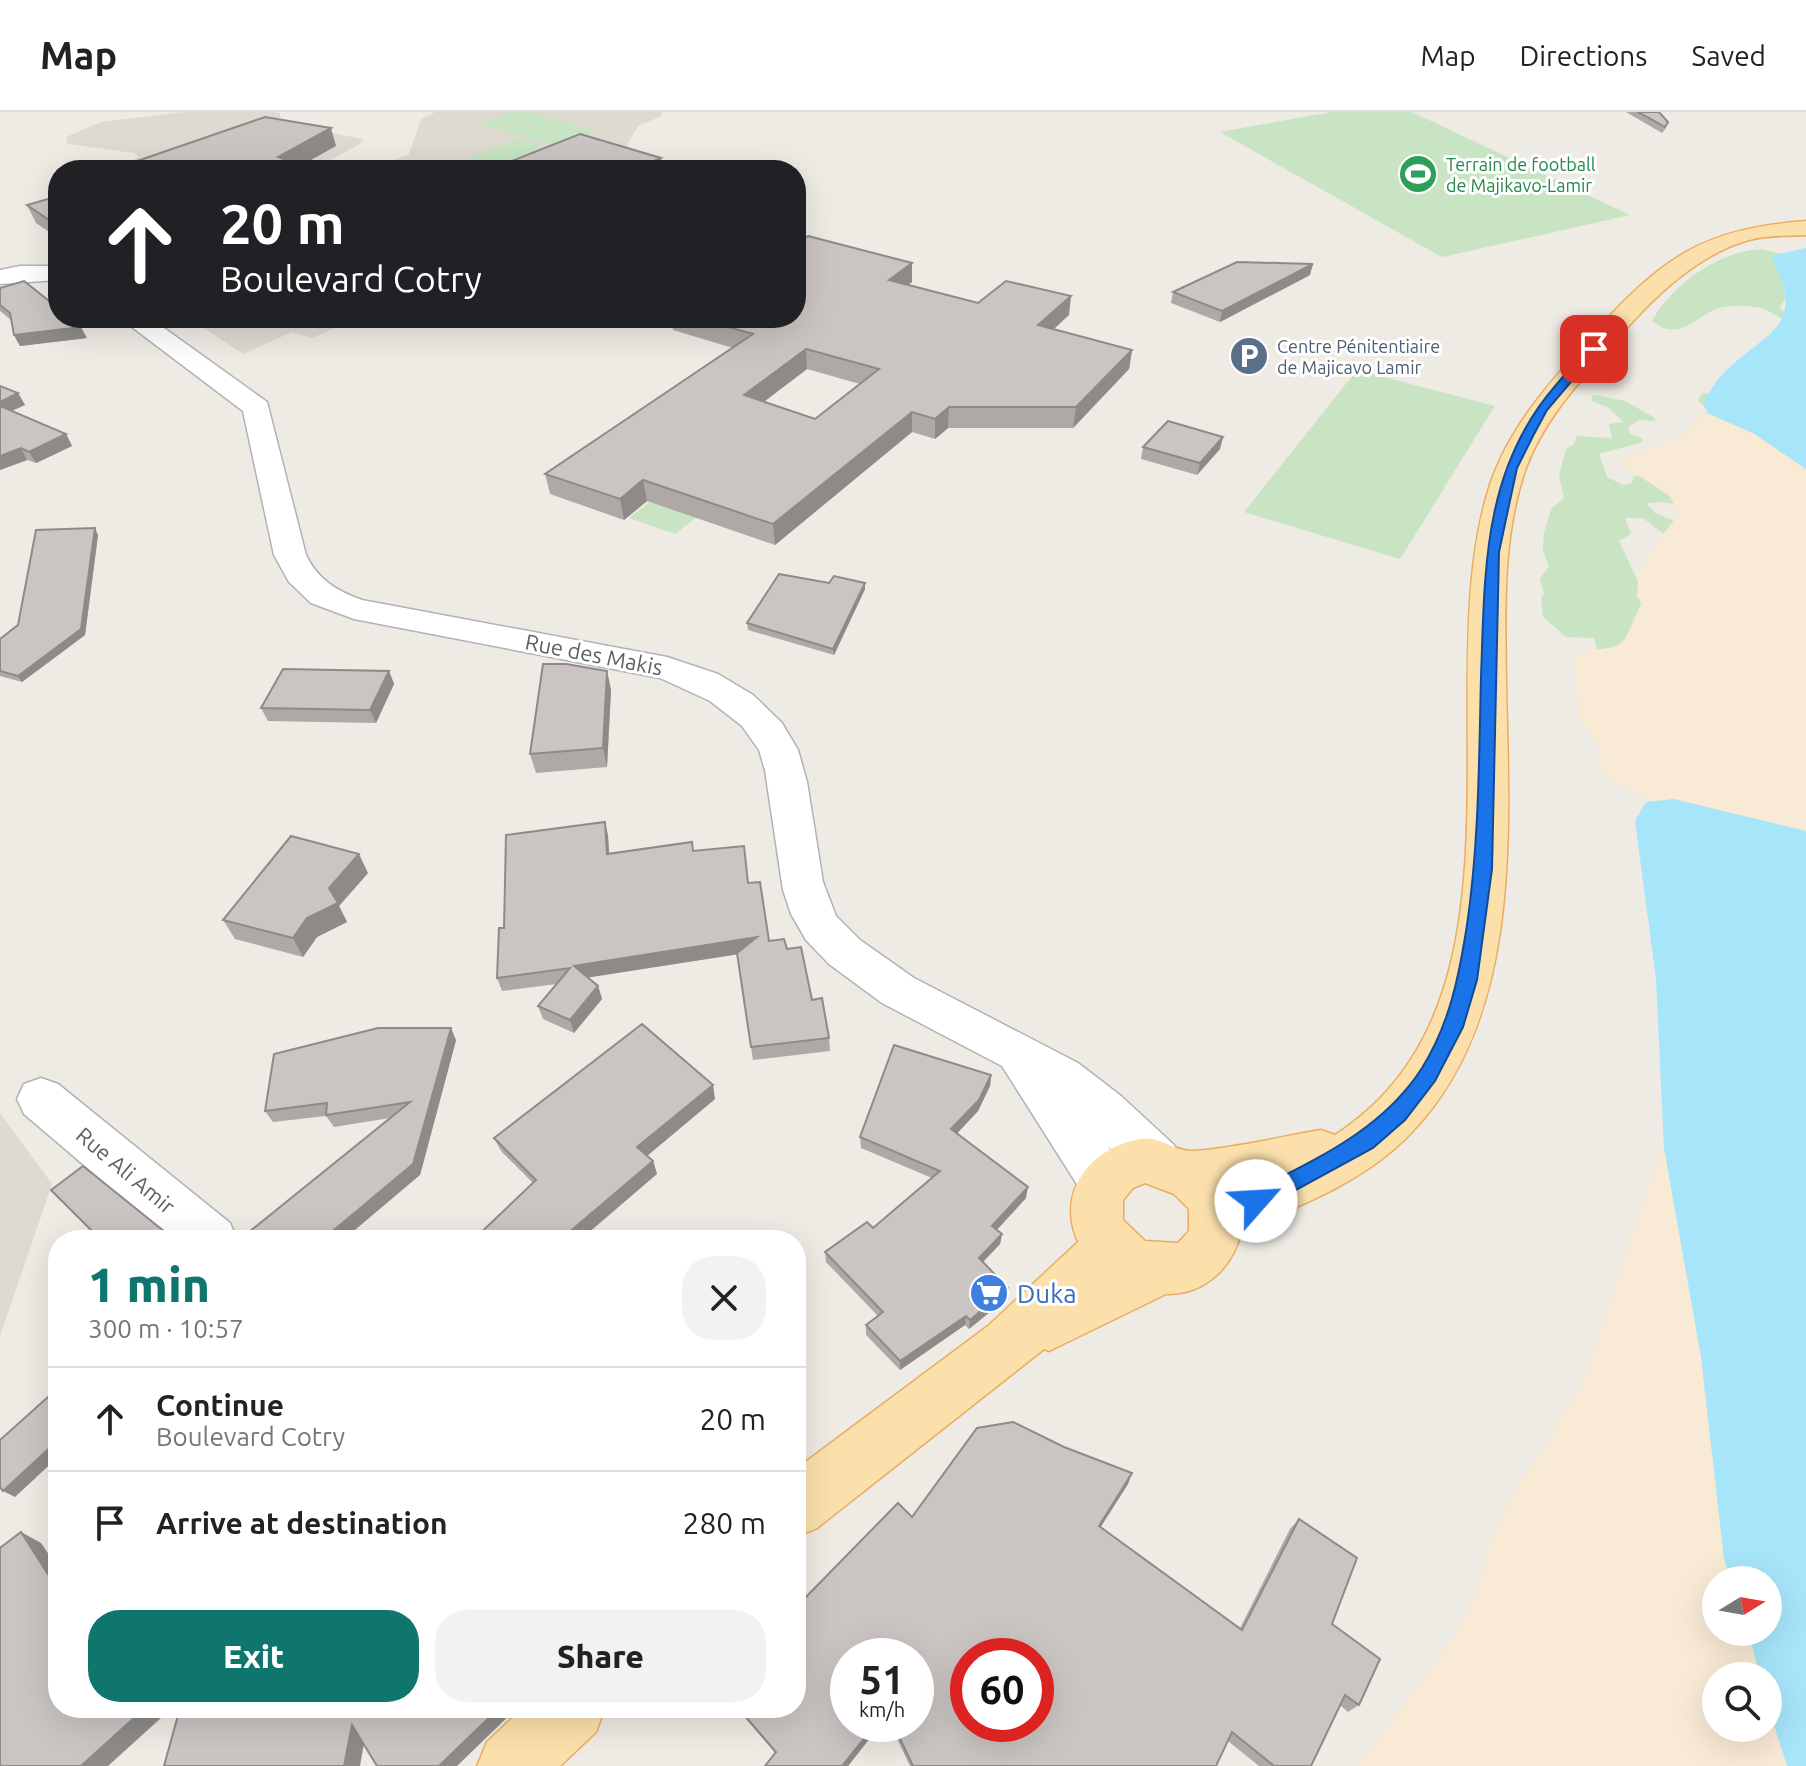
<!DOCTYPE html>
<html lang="en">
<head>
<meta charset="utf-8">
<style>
  :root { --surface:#fff; --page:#f2f2f2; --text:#222; --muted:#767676; --line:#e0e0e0; --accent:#0f766e }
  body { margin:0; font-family:Ubuntu,sans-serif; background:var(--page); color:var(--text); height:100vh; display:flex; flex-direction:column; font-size:30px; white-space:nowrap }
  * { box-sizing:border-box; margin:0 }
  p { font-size:26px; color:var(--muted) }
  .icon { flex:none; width:44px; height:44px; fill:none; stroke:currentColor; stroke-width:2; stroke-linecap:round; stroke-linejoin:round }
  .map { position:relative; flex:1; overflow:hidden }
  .panel { position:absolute; left:48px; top:1118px; width:758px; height:488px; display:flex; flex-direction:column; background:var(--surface); border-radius:32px; box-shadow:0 8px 32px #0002 }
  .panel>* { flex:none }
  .guide { position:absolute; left:48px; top:48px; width:758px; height:168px; border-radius:32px; box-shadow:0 8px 32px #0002; background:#202124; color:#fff; overflow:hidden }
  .needle { width:52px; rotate:79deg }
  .fabs { position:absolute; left:1702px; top:1454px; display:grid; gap:16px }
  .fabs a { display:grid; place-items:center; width:80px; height:80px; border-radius:50%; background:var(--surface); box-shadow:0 8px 32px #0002; font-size:40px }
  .speed { position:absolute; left:830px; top:1526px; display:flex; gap:16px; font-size:40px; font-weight:700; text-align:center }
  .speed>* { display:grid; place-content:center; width:104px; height:104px; border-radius:50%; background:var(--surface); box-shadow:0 8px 32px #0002; line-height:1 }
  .speed small { font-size:20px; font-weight:400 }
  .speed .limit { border:12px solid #d22; background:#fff; color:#111 }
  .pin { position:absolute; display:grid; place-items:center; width:68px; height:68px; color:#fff; margin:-34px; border-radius:16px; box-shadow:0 4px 12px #0006 }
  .me { position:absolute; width:88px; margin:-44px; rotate:64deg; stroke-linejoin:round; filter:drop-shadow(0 0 6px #0008) }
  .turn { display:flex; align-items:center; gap:28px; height:168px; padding:0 40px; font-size:36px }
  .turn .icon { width:104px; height:104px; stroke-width:2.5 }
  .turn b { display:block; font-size:56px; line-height:68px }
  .round { display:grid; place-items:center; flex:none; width:84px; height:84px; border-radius:32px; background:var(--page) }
  .overview { display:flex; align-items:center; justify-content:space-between; height:136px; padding:0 40px }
  h1 { font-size:48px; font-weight:800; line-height:60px; color:var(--accent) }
  .primary-button { display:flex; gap:16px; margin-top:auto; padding:16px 40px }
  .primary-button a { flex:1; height:92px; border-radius:32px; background:var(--accent); color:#fff; font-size:32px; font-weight:800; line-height:92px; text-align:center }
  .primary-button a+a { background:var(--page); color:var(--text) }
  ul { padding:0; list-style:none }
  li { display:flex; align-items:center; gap:24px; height:104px; padding:0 40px; border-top:2px solid var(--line) }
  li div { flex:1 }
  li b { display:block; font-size:30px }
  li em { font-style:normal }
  header { display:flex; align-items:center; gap:48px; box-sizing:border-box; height:112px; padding:0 40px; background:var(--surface); border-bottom:2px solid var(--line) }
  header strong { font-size:38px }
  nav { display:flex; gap:44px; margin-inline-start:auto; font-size:28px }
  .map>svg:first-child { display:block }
</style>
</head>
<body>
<header>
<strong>Map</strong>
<nav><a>Map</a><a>Directions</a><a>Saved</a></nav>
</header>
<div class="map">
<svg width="1806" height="1654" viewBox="0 0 1806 1654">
  <rect width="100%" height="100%" fill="#eeeae4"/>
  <!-- education -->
  <g fill="#dedad2">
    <polygon points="185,0 274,0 280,1 281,11 363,27 360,32 321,53 343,58 118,58 138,45 134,41 68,32 66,25 101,10"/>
    <polygon points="435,0 662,0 662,4 638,14 627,33 640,46 664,58 368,58 409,42 421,7"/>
    <polygon points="189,206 358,206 312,226 292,220 243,242"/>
    <polygon points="0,1001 52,1072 0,1224"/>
  </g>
  <!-- green -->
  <g fill="#c8e4c2">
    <polygon points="509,0 531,0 597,19 557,35 478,12"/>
    <polygon points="1332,0 1412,0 1630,103 1442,145 1220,20"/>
    <polygon points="518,27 557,39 509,58 437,58"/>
    <path d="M 1761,137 L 1784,142 L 1787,172 L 1783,173 L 1785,188 L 1779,196 L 1795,204 L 1806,202 L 1806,371 L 1716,308 L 1698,288 L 1702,281 L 1720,283 L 1797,215 C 1785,210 1769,197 1757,195 C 1747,194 1728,193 1719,196 C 1694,205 1679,231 1652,209 C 1672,172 1720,139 1761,137 Z"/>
    <polygon points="1357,258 1495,294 1400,447 1244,400"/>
    <polygon points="1596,283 1625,289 1655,306 1655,309 1640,308 1629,314 1629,321 1643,327 1642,330 1599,342 1607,365 1623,373 1632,371 1634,364 1647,364 1692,396 1662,390 1646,391 1655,401 1674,409 1677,416 1665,423 1643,406 1625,406 1631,422 1619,429 1642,478 1636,482 1646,501 1636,531 1599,543 1594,526 1566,525 1543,505 1541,487 1544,482 1540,467 1549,454 1543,438 1544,421 1551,397 1564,386 1559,364 1566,337 1573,333 1577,324 1612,326 1609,312 1624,310 1607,295 1592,289 1592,284"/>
    <polygon points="693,357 738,372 675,422 629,406"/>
  </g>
  <!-- sand -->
  <g fill="#f9ead5">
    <path d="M 1707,301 L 1753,321 L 1806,357 L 1806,719 L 1674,687 L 1653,690 L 1610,668 L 1602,660 L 1599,636 L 1579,605 L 1574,547 L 1578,540 C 1631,533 1619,539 1641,492 C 1627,460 1659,428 1678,403 L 1670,384 L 1617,350 L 1687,321 L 1695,309 Z"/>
    <polygon points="1664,1036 1701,1245 1724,1447 1731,1468 1716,1468 1716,1520 1748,1520 1760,1564 1716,1564 1716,1616 1768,1616 1768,1594 1787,1654 1358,1654 1456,1522 1474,1486 1494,1419 1517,1373 1540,1343 1584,1268 1642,1089"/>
  </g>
  <!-- water -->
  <g fill="#a7e5fb">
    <path d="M 1806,136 L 1806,357 L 1753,321 L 1707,301 L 1704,290 C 1711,277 1719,264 1730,255 C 1771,217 1806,214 1771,144 Z"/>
    <polygon points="1674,687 1806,719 1806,1654 1787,1654 1768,1594 1768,1564 1760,1564 1748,1520 1768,1520 1768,1468 1731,1468 1724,1447 1701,1245 1664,1036 1656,867 1635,709 1646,690"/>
  </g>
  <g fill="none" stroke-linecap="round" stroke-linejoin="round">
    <!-- minor casing -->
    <g stroke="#b0b3b6" stroke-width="3">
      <g id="minor">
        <polygon points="20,154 58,154 58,168 0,172 0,158"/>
        <path d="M 120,206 L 150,206 L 267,290 L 306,443 C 318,468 337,479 362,488 L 667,545 L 718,562 L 753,583 L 782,611 L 798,638 L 807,670 L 823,770 L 836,804 L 860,828 L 914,866 L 1078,951 L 1121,984 L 1174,1033 L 1181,1049 L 1174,1065 L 1156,1071 L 1138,1065 L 1108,1034 L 1129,1069 L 1121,1085 L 1103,1092 L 1085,1085 L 1002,954 L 882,891 L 829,852 L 806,828 L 791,802 L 783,778 L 765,658 L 759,638 L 742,614 L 710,589 L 660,566 L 354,507 L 311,491 L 289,470 L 274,443 L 243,299 Z"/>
        <polygon points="41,966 58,972 230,1111 237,1128 172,1128 24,1002 17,987 24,972"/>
      </g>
    </g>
    <!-- major casing -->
    <g stroke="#ebac61" stroke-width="3">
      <g id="major">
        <path d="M 1806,109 L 1806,123 C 1787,124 1767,123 1749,128 C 1696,143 1653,186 1618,226 C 1583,266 1545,305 1526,356 C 1502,424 1505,499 1506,570 C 1509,718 1523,904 1412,1020 C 1367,1068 1302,1094 1242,1117 C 1234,1154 1206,1183 1166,1182 L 1049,1239 L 1044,1237 L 817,1416 L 796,1425 L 796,1357 L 988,1214 L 1078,1130 C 1056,1081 1089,1036 1140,1027 C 1158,1023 1176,1040 1193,1039 C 1236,1036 1279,1025 1321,1018 L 1335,1023 C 1542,889 1428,577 1488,379 C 1507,316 1552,268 1595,220 C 1663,145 1703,117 1806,109 ZM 1145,1071 L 1174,1082 L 1189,1097 L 1189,1119 L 1178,1131 L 1145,1129 L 1123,1108 L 1123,1088 L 1133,1076 Z"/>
        <polygon points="523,1596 605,1596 596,1620 560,1654 477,1654 487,1630"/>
      </g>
    </g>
    <!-- minor -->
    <use href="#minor" fill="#fff" fill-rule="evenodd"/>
    <!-- major -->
    <use href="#major" fill="#fbe0ac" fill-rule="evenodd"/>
  </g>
  <!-- wall -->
  <g fill="#aea9a7" fill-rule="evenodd">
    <polygon points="1626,0 1659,0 1666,16 1662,21"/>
    <polygon points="58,84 58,126 36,111 27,93"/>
    <path d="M 912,151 L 912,170 L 908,173 L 978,191 L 1069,203 L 1054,217 L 1132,238 L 1129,257 L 1073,316 L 948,316 L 935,327 L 912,320 L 775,433 L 647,389 L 624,408 L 550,382 L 545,362 L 733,236 L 673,218 L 671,206 L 796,206 ZM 807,257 L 860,272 L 815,307 L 764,290 Z"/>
    <polygon points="1310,163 1220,210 1171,191 1173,180"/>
    <polygon points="0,176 87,226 20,234 14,223 11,208 0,199"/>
    <polygon points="0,274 18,281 25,293 12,299 66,322 72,334 36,351 27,348 0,358"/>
    <polygon points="1143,335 1220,337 1197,363 1141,347"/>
    <polygon points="98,423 85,523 22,570 0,564 0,527 18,513"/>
    <polygon points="865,471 865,477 834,543 748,518 747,511"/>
    <polygon points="389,559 394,572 376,611 268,609 261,596"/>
    <polygon points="607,559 611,578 607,655 536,661 530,642"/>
    <polygon points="605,710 608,724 609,741 694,739 748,771 769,829 787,837 829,926 830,939 753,948 737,842 588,865 598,874 602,887 574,921 543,907 538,894 557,872 502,879 497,866 504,816"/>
    <polygon points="368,761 339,794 347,810 317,825 303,845 235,827 223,808"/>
    <polygon points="456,928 420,1063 390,1006 334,1015 326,1004 273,1010 265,999"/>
    <polygon points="991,963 990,974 978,999 957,1021 1026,1086 997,1118 1002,1122 1000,1132 983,1150 1008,1176 1007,1186 969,1217 965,1213 900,1258 866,1223 866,1213 878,1204 826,1150 825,1140 873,1116 932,1066 861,1036 860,1025"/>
    <polygon points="715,987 647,1044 653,1049 657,1062 533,1071 501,1039 494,1026"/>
    <polygon points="1128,1372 1100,1415 1240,1516 1290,1417 1299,1407 1359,1593 1348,1600 1340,1593 1311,1654 1259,1654 1228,1629 1216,1654 910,1654 890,1612 916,1612 848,1544 881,1612 848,1654 765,1654 775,1641 737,1596 796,1596 802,1489 912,1405"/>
  </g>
  <!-- shaded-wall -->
  <g fill="#8d8a88">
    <polygon points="331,16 336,34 293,58 278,45"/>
    <polygon points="661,46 663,58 634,58"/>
    <polygon points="912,151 912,170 889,187 889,168"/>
    <polygon points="1313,152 1310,163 1220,210 1222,199"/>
    <polygon points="1071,184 1069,203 1036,233 1038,213"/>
    <polygon points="81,215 87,226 20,234 14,223"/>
    <polygon points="806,237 807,257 746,303 744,283"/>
    <polygon points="1132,238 1129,257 1073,316 1076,295"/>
    <polygon points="18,281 25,293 2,303 0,300 0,290"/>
    <polygon points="949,295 948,316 935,327 935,307"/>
    <polygon points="912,300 912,320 775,433 773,412"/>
    <polygon points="66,322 72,334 36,351 29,340"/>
    <polygon points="1223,325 1220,337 1197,363 1200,351"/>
    <polygon points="21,336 27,348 0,358 0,344"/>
    <polygon points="643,368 647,389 624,408 620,387"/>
    <polygon points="95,416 98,423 85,523 22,570 18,564"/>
    <polygon points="865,471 865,477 834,543 833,537"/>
    <polygon points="389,559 394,572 376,611 370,598"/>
    <polygon points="607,559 611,578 607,655 603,636"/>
    <polygon points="605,710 608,724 610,755 607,742"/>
    <polygon points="359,742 368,761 339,794 347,810 317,825 303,845 293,826 329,776"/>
    <polygon points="757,825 759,839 579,867 574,854"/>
    <polygon points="598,874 602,887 574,921 570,908"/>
    <polygon points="451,916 456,928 420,1063 343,1128 322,1128 413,1052"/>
    <polygon points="991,963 990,974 978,999 951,1028 951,1017"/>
    <polygon points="713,973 715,987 642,1048 637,1035"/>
    <polygon points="653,1049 657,1062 580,1128 569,1128 566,1123"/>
    <polygon points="1028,1075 1026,1086 991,1124 992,1114"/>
    <polygon points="1002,1122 1000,1132 978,1155 979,1146"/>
    <polygon points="1008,1176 1007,1186 969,1217 970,1208"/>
    <polygon points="966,1204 965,1213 900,1258 900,1249"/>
    <polygon points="56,1330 58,1332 58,1345 15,1385 3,1379"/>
    <polygon points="1132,1361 1128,1372 1095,1424 1099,1414"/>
    <polygon points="21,1420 41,1431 58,1456 58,1472 53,1470"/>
    <polygon points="145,1596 172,1596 108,1654 81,1654"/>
    <polygon points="499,1596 517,1596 457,1654 439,1654"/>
    <polygon points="876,1612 881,1612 848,1654 842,1654"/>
    <polygon points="352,1613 366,1620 360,1654 344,1654"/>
  </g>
  <!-- building -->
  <g fill="#cac5c2" stroke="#8d8a88" stroke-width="2" fill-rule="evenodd">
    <polygon points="1638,0 1659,0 1668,10 1665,15"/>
    <polygon points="265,5 331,16 278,45 317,58 111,58"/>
    <polygon points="580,22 661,46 634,58 489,58"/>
    <polygon points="58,84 58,114 27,93"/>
    <path d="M 808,124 L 912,151 L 889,168 L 978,191 L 1006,169 L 1071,184 L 1038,213 L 1132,238 L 1076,295 L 949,295 L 935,307 L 912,300 L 773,412 L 643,368 L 620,387 L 545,362 L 753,222 L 695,206 L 796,206 L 796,132 ZM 806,237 L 879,257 L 815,307 L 744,283 Z"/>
    <polygon points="1237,150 1313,152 1222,199 1173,180"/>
    <polygon points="24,169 58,196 58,206 70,206 81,215 14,223 10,201 0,193 0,176"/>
    <polygon points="0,274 18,281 0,290"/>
    <polygon points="0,294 66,322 29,340 21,336 0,344"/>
    <polygon points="1168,309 1223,325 1200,351 1143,335"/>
    <polygon points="95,416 81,517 18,564 0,559 0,527 18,513 36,418"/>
    <polygon points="779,462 829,471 834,464 865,471 833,537 747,511"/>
    <polygon points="543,552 566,552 607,559 603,636 530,642"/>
    <polygon points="283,557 389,559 370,598 261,596"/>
    <polygon points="605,710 607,742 692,730 693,739 744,734 748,771 760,770 769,829 784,827 787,837 801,835 812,888 822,886 829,926 751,935 737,841 757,825 574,854 598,874 570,908 538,894 570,856 497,866 499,816 504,816 506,723"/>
    <polygon points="291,724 359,742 329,776 338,791 307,806 293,826 223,808"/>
    <polygon points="642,912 713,973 637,1035 653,1049 566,1123 574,1128 473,1128 536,1068 494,1026"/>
    <polygon points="378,916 451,916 413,1052 322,1128 249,1128 244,1124 410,990 326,1003 327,991 265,999 274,942"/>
    <polygon points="894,933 991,963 979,988 951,1017 1028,1075 992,1114 1002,1122 979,1146 1008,1176 970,1208 966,1204 900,1249 866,1213 883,1200 825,1140 867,1110 873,1116 940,1059 860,1025"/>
    <polygon points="83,1054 165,1120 173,1128 101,1128 51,1078"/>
    <polygon points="58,1276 58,1333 56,1330 3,1379 0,1375 0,1328"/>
    <path d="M 1013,1310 L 1064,1335 L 1132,1361 L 1099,1414 L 1242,1518 L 1299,1407 L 1357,1446 L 1332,1512 L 1380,1547 L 1359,1593 L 1345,1583 L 1311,1654 L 1274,1654 L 1232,1620 L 1216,1654 L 913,1654 L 893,1612 L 916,1612 L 916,1544 L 848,1544 L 848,1612 L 876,1612 L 842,1654 L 765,1654 L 776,1640 L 738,1596 L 796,1596 L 796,1483 L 802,1489 L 898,1391 L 912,1405 L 977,1316 ZM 968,1544 L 1036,1544 L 1036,1612 L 968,1612 Z"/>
    <polygon points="21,1420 53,1470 58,1466 58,1596 145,1596 81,1654 0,1654 0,1436"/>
    <polygon points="180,1596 499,1596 439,1654 377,1654 352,1613 344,1654 164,1654"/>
  </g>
  <!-- route -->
  <path fill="#1a73e8" stroke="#114b97" stroke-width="2" d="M 1594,234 L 1599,237 L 1547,298 L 1533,324 L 1517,356 L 1499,440 L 1492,757 L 1477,868 L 1463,915 L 1435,969 L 1405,1008 L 1373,1036 L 1263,1096 L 1256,1099 L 1248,1096 L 1245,1089 L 1248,1082 C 1313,1048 1381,1020 1422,956 C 1450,911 1459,864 1467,813 C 1479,731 1479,648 1481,565 C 1485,459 1482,358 1556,273 C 1567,261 1579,241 1594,234 Z"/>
  <!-- icons -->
  <defs>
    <g id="stadium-disc" transform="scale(2)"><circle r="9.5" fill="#2e9e5b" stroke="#fff"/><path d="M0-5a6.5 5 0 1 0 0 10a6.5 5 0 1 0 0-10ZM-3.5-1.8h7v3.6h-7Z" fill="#fff"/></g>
    <g id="parking-disc" transform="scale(2)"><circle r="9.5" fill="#5c6f8a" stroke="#fff"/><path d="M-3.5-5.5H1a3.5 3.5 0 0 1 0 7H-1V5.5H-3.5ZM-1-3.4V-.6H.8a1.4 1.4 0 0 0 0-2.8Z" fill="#fff"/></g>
    <g id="supermarket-disc" transform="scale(2)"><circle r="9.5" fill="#3f7fe0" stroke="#fff"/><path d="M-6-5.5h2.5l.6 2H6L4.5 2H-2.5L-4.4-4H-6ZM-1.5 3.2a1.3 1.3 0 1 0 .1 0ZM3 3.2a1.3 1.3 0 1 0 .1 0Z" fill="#fff"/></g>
  </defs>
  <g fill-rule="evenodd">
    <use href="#stadium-disc" x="1418" y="62"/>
    <use href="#parking-disc" x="1249" y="244"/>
    <use href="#supermarket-disc" x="989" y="1181"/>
  </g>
  <g text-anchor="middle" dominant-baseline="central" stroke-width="6" stroke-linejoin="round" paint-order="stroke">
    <!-- far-leisure labels -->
    <g font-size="18" fill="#27864d" stroke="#fff" text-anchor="start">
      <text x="1446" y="52">Terrain de football<tspan x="1446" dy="21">de Majikavo-Lamir</tspan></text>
    </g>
    <!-- far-service labels -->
    <g font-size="18" fill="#4e5e75" stroke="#fff" text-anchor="start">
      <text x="1277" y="234">Centre Pénitentiaire<tspan x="1277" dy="21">de Majicavo Lamir</tspan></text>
    </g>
    <!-- street labels -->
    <g font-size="22" fill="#5c6164" stroke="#fff">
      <text transform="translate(594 542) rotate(11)">Rue des Makis</text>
      <text transform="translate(126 1058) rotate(40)">Rue Ali Amir</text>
    </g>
    <!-- near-shop labels -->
    <g font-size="26" fill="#366cbe" stroke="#fff" text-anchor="start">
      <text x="1017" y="1181">Duka</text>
    </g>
  </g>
</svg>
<div class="fabs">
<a><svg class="needle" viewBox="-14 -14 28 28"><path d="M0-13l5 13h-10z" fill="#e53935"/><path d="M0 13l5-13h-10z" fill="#767676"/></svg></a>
<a><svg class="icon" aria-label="search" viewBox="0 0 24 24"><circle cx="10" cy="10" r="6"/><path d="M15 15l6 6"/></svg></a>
</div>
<div class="speed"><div>51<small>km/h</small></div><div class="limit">60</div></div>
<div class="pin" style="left:1594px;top:237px;background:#d93025"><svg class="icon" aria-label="arrive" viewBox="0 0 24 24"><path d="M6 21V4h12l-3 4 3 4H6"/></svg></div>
<svg class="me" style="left:1256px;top:1089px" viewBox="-20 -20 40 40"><circle r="19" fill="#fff"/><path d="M0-13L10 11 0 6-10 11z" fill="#1a73e8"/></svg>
<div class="guide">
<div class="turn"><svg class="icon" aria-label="ahead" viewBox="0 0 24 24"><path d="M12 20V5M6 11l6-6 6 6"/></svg><div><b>20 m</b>Boulevard Cotry</div></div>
</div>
<section class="panel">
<div class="overview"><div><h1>1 min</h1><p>300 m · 10:57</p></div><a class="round"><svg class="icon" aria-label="close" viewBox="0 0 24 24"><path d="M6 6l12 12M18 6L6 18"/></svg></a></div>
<ul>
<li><svg class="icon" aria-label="ahead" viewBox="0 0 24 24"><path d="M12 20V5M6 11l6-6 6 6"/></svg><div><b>Continue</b><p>Boulevard Cotry</p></div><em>20 m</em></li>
<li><svg class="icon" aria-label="arrive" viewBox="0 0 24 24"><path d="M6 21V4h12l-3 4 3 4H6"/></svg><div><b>Arrive at destination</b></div><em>280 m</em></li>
</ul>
<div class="primary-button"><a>Exit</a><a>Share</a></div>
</section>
</div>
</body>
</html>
